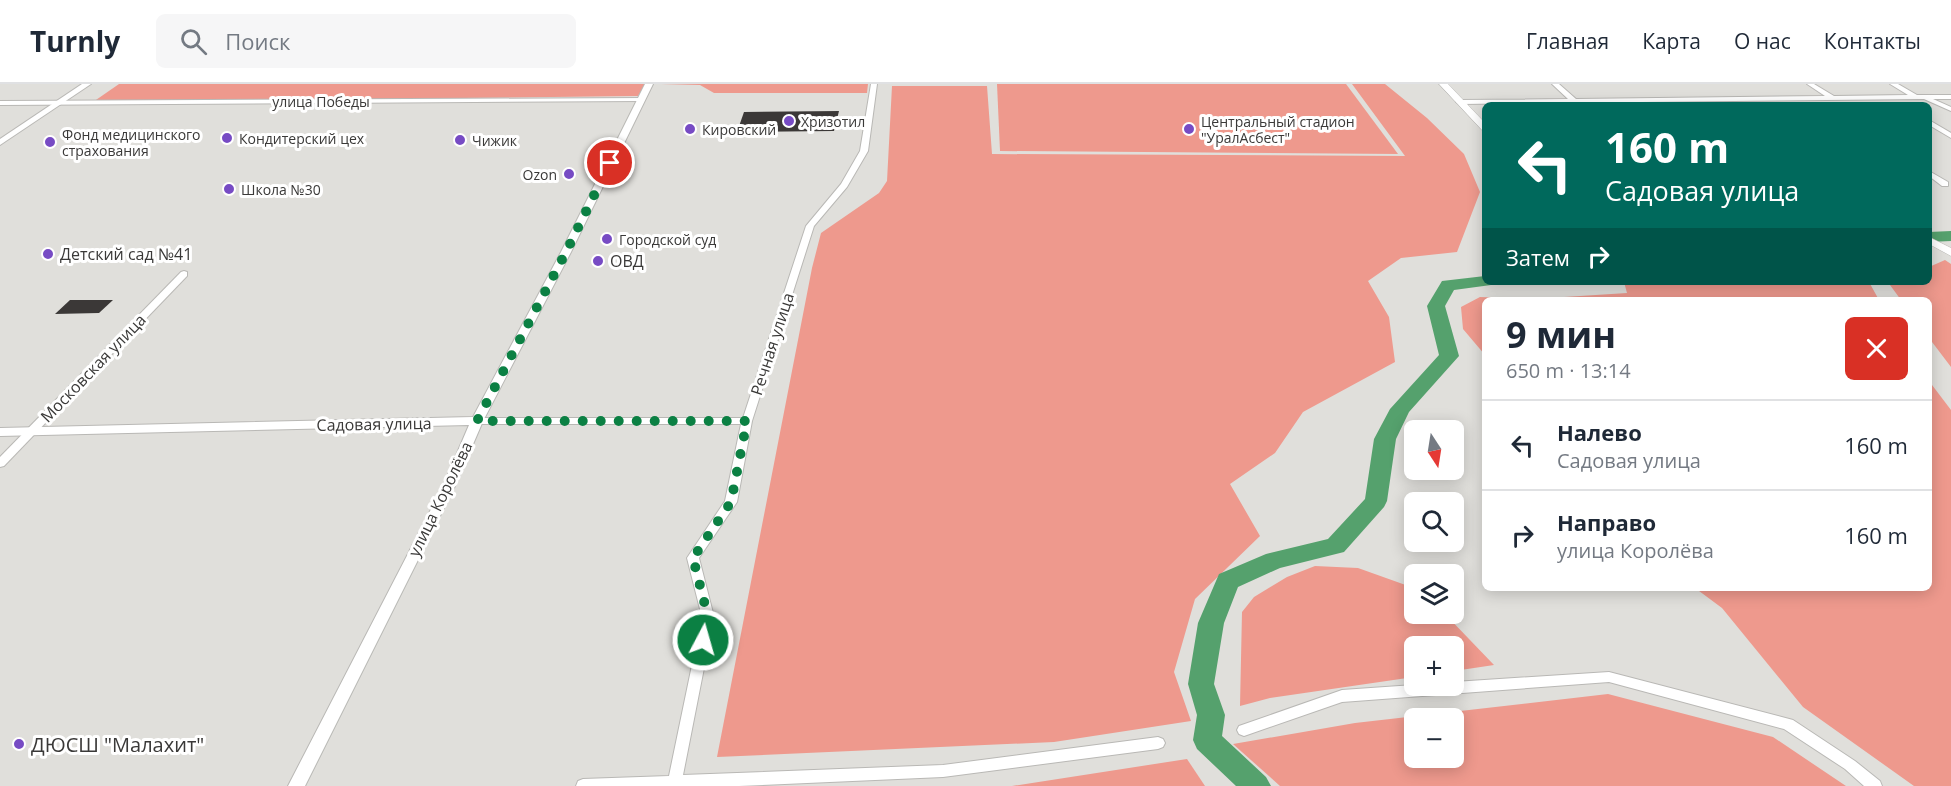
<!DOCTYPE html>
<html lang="ru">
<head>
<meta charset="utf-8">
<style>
  :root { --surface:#fff; --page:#f6f6f7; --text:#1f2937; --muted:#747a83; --line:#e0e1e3 }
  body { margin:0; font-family:"Open Sans",sans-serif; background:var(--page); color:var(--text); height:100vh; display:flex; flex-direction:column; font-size:22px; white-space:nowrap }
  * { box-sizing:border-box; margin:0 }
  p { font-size:20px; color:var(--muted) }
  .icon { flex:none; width:33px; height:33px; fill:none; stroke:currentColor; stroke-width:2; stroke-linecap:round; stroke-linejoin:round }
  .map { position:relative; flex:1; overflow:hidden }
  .drawer { position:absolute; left:1482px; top:213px; width:450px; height:294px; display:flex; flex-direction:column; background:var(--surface); border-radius:9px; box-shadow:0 3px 15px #0003 }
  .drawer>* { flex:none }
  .hud { position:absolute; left:1482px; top:18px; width:450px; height:183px; border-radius:9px; box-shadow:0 3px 15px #0003; background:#00695c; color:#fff; overflow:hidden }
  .needle { width:39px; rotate:168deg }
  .buttons { position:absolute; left:1404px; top:336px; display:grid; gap:12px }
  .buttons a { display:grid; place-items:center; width:60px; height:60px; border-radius:9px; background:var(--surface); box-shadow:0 3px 15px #0003; font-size:30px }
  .pin { position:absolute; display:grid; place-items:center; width:51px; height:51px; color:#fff; margin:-26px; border:3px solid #fff; border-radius:50%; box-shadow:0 2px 6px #0007 }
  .me { position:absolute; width:66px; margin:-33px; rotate:6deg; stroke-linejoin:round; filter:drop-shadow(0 0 4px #0008) }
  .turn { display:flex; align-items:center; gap:21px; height:126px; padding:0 24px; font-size:27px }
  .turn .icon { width:78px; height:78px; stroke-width:2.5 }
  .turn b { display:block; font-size:42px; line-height:51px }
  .then { display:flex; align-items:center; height:57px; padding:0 24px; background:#0003; gap:12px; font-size:22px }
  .round { display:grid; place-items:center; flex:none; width:63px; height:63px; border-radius:9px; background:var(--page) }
  .headline { display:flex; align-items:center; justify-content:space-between; height:102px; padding:0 24px }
  h1 { font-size:36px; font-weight:700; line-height:45px }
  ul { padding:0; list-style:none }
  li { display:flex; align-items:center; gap:18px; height:90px; padding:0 24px; border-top:2px solid var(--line) }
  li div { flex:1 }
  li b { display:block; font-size:22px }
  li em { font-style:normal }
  header { display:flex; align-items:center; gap:36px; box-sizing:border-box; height:84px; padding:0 30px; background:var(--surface); border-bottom:2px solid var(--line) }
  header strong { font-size:28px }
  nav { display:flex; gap:33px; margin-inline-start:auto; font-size:21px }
  .search { width:420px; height:54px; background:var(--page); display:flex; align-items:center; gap:15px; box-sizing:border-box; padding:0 21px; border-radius:9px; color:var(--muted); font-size:22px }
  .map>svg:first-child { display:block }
</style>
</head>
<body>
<header>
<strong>Turnly</strong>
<div class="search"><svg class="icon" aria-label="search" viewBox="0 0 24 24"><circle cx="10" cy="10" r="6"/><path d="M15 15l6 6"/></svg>Поиск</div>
<nav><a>Главная</a><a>Карта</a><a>О нас</a><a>Контакты</a></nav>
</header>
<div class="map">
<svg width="1951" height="702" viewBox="0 0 1951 702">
  <rect width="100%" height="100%" fill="#e0dfdb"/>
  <!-- green -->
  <g fill="#ee998d" fill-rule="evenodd">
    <polygon points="119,0 645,0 638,12 93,18"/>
    <polygon points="661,0 868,0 867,9 714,9 700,1"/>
    <polygon points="997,0 1346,0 1398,70 1000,67"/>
    <polygon points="1352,0 1385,0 1427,34 1464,70 1480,108 1457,168 1401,174 1368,197 1389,233 1395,278 1303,328 1275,369 1230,400 1260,452 1195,515 1174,588 1191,637 1054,658 717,673 812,184 821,149 879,109 887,97 892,2 987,2 992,70 1405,72"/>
    <polygon points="1945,176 1951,180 1951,283 1929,254 1929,216 1901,216 1890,201 1896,198 1929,198 1929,183"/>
    <polygon points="1624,198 1869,198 1879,216 1485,216 1485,271 1463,245 1461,223 1480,213 1533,215 1627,209"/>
    <polygon points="1929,297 1951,326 1951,702 1914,702 1803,623 1722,524 1695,504 1929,504"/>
    <polygon points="1315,482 1358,484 1414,504 1414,530 1445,530 1494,581 1454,587 1454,562 1414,562 1414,593 1270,614 1240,622 1242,528 1254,513 1287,493"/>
    <path d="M 1608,610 L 1773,653 L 1846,702 L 1280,702 L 1233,660 L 1355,639 ZM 1414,634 L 1454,634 L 1454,674 L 1414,674 Z"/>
    <polygon points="1187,675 1205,702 1012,702"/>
  </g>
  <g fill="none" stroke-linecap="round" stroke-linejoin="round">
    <!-- river -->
    <g fill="#55a16d" fill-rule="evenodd">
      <polygon points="1951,147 1951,157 1929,158 1929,148"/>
      <polygon points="1485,192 1485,198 1493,198 1491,201 1454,206 1445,222 1459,272 1409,328 1396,355 1387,417 1384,423 1344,468 1280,484 1238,503 1224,539 1214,600 1225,631 1222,652 1266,693 1271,702 1236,702 1197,665 1193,656 1197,631 1188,600 1198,539 1219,490 1266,470 1328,455 1365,415 1374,355 1390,325 1439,271 1427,222 1442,197"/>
    </g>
  </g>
  <!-- building -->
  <g fill="#3b3837">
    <polygon points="839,27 834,47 737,48 744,28"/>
    <polygon points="70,216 113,216 99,229 55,230"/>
  </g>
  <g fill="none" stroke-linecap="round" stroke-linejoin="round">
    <!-- minor casing -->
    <g stroke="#b9b8b5" stroke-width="2">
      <g id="minor">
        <polygon points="871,0 877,0 868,67 847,103 814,142 752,337 737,418 699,474 714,533 683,691 943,681 1158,653 1163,655 1165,659 1163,663 1158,665 943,693 739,702 576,702 578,697 583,695 669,692 702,533 687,474 725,417 741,340 477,340 472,337 477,334 743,334 806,142 841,100 860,67"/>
        <polygon points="1552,0 1559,0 1576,15 1825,12 1807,0 1814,0 1834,12 1908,11 1890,0 1898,0 1917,11 1951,11 1951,15 1933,15 1951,23 1951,27 1924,15 1459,20 1456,18 1459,16 1568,15"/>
        <polygon points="644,14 644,16 642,17 0,21 0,17"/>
        <polygon points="1929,36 1951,49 1951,54 1929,41"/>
        <polygon points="1929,87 1948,98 1948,102 1942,102 1929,92"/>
        <polygon points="184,187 187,188 187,192 4,382 0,383 0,373 181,188"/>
        <polygon points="1609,588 1793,636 1855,677 1880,697 1882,702 1864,702 1845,685 1784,645 1609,598 1342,618 1244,652 1239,650 1237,646 1239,642 1342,606 1414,601 1454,602 1454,598"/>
      </g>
    </g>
    <!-- tertiary casing -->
    <g stroke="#b9b8b5" stroke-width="2">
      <g id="tertiary">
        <polygon points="82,0 91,0 0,61 0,55"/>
        <polygon points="645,0 653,0 571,168 483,337 455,402 305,702 288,702 443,402 469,341 0,352 0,344 473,333 561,168"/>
      </g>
    </g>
    <!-- secondary casing -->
    <g stroke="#b9b8b5" stroke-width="1">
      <g id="secondary">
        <polygon points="1439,0 1448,0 1485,39 1485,47 1482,46"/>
        <polygon points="1929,153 1951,164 1951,172 1929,160"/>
      </g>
    </g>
    <!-- minor -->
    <use href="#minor" fill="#fff" fill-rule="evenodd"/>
    <!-- tertiary -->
    <use href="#tertiary" fill="#fff" fill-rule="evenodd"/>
    <!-- secondary -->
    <use href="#secondary" fill="#fff" fill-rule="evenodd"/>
  </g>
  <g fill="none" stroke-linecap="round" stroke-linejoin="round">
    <!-- route -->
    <polyline stroke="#0b8043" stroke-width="10" stroke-dasharray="0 18" points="610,79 566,168 477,337 747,337 731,418 693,474 708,533 703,556"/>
  </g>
  <!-- markers -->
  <g fill="#774bc4" stroke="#fff" stroke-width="2">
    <circle cx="789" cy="37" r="6"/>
    <circle cx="690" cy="45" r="6"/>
    <circle cx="1189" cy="45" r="6"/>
    <circle cx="227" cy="54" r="6"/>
    <circle cx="460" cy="56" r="6"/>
    <circle cx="50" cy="58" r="6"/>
    <circle cx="569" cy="90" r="6"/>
    <circle cx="229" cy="105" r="6"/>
    <circle cx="607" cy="155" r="6"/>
    <circle cx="48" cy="170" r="6"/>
    <circle cx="598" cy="177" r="6"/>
    <circle cx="19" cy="660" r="6"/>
  </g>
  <g text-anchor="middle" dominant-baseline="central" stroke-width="6" stroke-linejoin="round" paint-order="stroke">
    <!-- far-street labels -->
    <g font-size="14" fill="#3a3938" stroke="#fff">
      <text x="321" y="17">улица Победы</text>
    </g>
    <!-- far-poi labels -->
    <g font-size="14" fill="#3a3938" stroke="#fff" text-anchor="start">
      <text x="801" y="37">Хризотил</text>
      <text x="1201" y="37">Центральный стадион<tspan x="1201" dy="16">"УралАсбест"</tspan></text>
      <text x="702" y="45">Кировский</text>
      <text x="62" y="50">Фонд медицинского<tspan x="62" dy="16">страхования</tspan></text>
      <text x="239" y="54">Кондитерский цех</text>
      <text x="472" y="56">Чижик</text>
      <text x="557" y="90" text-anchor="end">Ozon</text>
      <text x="241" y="105">Школа №30</text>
      <text x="619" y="155">Городской суд</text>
    </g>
    <!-- poi labels -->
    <g font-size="16" fill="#3a3938" stroke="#fff" text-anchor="start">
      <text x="60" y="170">Детский сад №41</text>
      <text x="610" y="177">ОВД</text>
    </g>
    <!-- street labels -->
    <g font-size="16" fill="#3a3938" stroke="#fff">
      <text transform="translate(772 260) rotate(-72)">Речная улица</text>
      <text transform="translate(93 284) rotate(-46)">Московская улица</text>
      <text transform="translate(374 340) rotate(-1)">Садовая улица</text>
      <text transform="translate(440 415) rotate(-64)">улица Королёва</text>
    </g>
    <!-- near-poi labels -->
    <g font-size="20" fill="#3a3938" stroke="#fff" text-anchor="start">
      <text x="31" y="660">ДЮСШ "Малахит"</text>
    </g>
  </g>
</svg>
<div class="buttons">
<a><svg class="needle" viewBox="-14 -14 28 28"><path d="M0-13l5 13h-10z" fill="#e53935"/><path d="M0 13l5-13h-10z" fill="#747a83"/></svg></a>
<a><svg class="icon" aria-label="search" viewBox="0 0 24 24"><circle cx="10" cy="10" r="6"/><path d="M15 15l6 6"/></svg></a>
<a><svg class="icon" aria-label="layers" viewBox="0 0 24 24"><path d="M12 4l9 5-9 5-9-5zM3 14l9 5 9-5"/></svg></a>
<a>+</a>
<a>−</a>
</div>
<div class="pin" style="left:610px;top:79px;background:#d93025"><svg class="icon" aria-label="arrive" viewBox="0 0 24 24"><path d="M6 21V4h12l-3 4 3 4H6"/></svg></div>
<svg class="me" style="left:703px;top:556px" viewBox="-20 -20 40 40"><circle r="17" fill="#0b8043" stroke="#fff" stroke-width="3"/><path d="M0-11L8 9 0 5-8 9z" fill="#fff"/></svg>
<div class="hud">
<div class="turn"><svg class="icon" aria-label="left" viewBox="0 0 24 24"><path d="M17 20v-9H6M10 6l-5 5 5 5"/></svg><div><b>160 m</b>Садовая улица</div></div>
<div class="then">Затем<svg class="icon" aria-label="right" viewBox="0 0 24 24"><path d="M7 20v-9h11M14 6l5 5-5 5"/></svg></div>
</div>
<section class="drawer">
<div class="headline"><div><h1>9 мин</h1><p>650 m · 13:14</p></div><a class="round" style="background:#d93025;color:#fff"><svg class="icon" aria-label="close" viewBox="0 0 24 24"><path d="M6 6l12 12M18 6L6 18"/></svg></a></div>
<ul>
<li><svg class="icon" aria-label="left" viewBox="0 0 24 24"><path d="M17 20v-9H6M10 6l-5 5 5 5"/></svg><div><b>Налево</b><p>Садовая улица</p></div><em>160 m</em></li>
<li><svg class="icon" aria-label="right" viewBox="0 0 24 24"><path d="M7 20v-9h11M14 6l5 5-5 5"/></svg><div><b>Направо</b><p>улица Королёва</p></div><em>160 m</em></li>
</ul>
</section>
</div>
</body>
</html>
